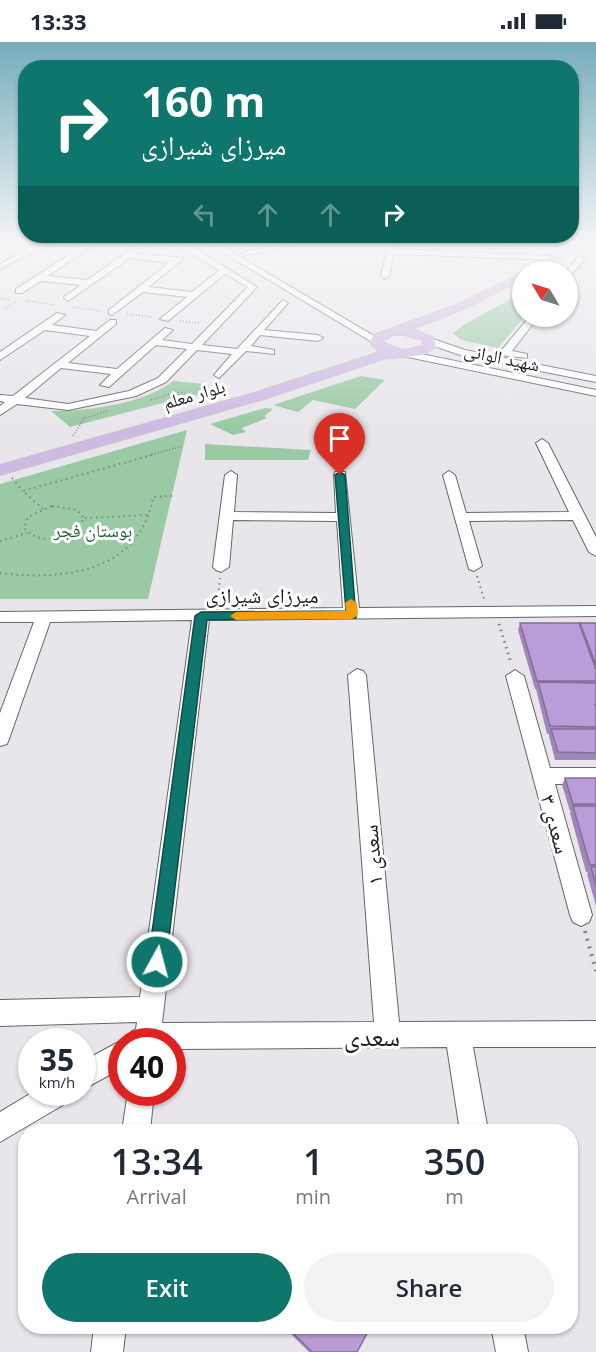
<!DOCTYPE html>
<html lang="en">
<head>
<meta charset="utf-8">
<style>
  :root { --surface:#fff; --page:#f2f2f3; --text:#1f2937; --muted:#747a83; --accent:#0f766e }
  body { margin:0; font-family:"Open Sans","Noto Naskh Arabic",sans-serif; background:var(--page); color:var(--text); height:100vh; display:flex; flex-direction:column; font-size:22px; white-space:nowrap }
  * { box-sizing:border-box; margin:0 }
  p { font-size:20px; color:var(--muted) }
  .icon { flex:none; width:33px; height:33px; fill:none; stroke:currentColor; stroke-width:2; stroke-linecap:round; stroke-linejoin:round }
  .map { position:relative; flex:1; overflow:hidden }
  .side { position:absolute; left:18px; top:1082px; width:560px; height:210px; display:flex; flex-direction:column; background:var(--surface); border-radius:24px; box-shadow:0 2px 4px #0004 }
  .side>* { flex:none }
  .banner { position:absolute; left:18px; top:18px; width:561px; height:183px; border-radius:24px; box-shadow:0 2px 4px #0004; background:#0f766e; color:#fff; overflow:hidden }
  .needle { width:39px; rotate:308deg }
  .controls { position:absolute; left:512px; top:219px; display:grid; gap:12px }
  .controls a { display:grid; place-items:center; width:66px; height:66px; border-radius:50%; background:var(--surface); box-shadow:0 2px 4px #0004; font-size:30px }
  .speed { position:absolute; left:18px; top:986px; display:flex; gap:12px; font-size:30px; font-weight:700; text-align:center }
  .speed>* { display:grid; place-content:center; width:78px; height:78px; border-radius:50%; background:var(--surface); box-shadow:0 2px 4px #0004; line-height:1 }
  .speed small { font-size:15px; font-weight:400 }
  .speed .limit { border:9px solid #d22; background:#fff; color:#111 }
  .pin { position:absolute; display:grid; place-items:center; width:51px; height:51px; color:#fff; margin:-62px -26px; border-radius:50% 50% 50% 0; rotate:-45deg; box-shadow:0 0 6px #0007 }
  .pin .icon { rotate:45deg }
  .me { position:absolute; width:66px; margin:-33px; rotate:7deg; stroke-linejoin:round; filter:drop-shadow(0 0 4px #0008) }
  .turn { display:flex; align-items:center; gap:21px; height:126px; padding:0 24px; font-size:27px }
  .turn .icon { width:78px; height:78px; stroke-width:2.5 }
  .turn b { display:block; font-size:42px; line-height:51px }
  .lanes { display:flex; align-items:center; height:57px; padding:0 24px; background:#0003; justify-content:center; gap:30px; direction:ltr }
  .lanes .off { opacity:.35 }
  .eta { display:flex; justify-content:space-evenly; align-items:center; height:102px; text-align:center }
  .eta b { font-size:36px; font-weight:600; line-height:42px }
  .cta { display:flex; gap:12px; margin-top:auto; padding:12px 24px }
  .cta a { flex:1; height:69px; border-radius:36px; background:var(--accent); color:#fff; font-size:24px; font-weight:600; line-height:69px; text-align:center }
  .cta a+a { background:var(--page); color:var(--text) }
  .status { display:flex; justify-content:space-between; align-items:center; height:42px; padding:0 30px; background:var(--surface); direction:ltr }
  .status svg { height:16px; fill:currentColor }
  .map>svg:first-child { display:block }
</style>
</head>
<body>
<div class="status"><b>13:33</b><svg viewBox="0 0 49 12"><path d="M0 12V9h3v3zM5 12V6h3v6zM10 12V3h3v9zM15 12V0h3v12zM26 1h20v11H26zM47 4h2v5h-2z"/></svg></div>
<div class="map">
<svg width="596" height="1310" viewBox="0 0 596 1310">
  <rect width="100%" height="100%" fill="#e8e6eb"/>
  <!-- green -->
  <g fill="#9acaa4">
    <polygon points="522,251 524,275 498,306 461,298 453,291 465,282"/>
    <polygon points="361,334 385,338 355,367 313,358 298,370 273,363"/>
    <path d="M 173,339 L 205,342 L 213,348 L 70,385 L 51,369 C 84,370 147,361 173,339 Z"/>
    <polygon points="265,366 273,367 264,374 267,376 242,386 246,390 233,393 210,382"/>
    <polygon points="187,388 148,557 0,557 0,442"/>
    <polygon points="205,402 311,408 308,418 205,418"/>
  </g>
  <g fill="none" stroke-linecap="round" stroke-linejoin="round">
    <!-- minor casing -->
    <g stroke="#676569" stroke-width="2">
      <g id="minor">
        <path d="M 35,202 L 80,206 L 87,202 L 96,202 L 48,234 L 87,238 L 139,202 L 148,202 L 136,212 L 184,216 L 149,245 L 192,250 L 220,228 L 173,202 L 187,202 L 257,245 L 202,303 L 237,307 L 283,258 L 288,261 L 264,288 L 318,293 L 323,296 L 318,299 L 260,293 L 251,304 L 274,308 L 274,312 L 246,309 L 219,336 L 214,333 L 232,312 L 197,308 L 166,340 L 136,354 L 68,368 L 17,362 L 0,373 L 0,364 L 5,360 L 0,359 L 0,353 L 13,354 L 90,294 L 45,288 L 0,318 L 0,310 L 57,271 L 65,273 L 52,283 L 96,289 L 110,278 L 116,278 L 116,282 L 68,321 L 117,327 L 165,286 L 173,288 L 162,298 L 192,302 L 248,245 L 225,232 L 168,279 L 160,277 L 187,255 L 143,250 L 112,273 L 109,272 L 109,268 L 169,221 L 130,216 L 68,259 L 64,256 L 65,254 L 81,243 L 41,239 L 22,251 L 16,251 L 16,247 L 73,210 L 38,207 L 0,227 L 0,222 ZM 156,303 L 187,307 L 158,336 L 129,349 L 68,362 L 25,356 L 61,326 L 111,332 L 100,343 L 109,345 Z"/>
        <polygon points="209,202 218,202 381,298 372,300"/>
        <polygon points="283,202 298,202 245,213 241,211"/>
        <polygon points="388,202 396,202 395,207 555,214 559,216 555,218 394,212 389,234 385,237 381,234"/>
        <polygon points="579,214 586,216 567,237 566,230"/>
        <polygon points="530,274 539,274 512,309 527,312 527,316 501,313 501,309"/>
        <polygon points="430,296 465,308 596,334 596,340 463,314 426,301 425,299"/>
        <polygon points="402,308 596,348 596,354 398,313 398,309"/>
        <polygon points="542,397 548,401 596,495 596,514 589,510 573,478 469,479 482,524 474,529 469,527 443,433 449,429 455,433 466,471 569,470 536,401"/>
        <polygon points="231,429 237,433 234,470 336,471 334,433 335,430 345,430 359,566 596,564 596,574 209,578 162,981 374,980 348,633 357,627 363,629 366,633 399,980 596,979 596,1005 473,1005 488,1089 460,1089 447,1005 172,1007 172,999 127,999 131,990 136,987 137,980 0,984 0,958 140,955 192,578 50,580 9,697 7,702 0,704 0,671 34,580 0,580 0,570 343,566 337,479 233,478 229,525 221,530 216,528 213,525 225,433"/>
        <polygon points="515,628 524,634 550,726 596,726 596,742 555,742 592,873 589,880 581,884 573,880 570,873 506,634"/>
        <polygon points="122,998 124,999 122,999 122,1026 82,1048 82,1020"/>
        <polygon points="33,1050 71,1050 68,1060 0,1100 0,1070"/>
        <polygon points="128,1050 154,1050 150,1089 122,1089"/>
        <polygon points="94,1284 126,1284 123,1310 91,1310"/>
        <polygon points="491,1284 523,1284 528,1310 496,1310"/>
      </g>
    </g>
    <!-- major casing -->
    <g stroke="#c4c4c5" stroke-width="2">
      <g id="major">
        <polygon points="572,202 583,202 539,230 526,230"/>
        <path d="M 522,231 L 522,238 L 464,267 L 413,287 L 434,296 L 436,305 L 422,313 L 383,317 L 264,357 L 0,433 L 0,423 L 254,351 L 379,310 L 370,301 L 373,293 L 456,263 ZM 393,293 L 404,293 L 422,298 L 423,304 L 402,308 L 382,300 Z"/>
      </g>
    </g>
    <!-- path-far3 -->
    <g stroke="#838285" stroke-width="1.5" stroke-dasharray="1 2" stroke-linecap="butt">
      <polyline points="0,256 10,258"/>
      <polyline points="26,259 55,263"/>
      <polyline points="73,265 102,269"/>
      <polyline points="5,267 17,259"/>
      <polyline points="127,272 153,275"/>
      <polyline points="180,279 201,281"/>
      <polyline points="175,350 207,355"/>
      <polyline points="151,358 175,350"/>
      <polyline points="86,376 107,369"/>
      <polyline points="73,394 85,375"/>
      <polyline points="146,414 183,404"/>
    </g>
    <!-- path-far2 -->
    <g stroke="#838285" stroke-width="2" stroke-dasharray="1.5 4" stroke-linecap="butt">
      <polyline points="12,436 23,449"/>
      <path d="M 52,464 L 77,468 L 84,476 C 73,498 41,505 24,486 L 28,475 Z"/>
      <polyline points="43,467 23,449 152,413"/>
      <polyline points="85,476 149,473"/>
      <polyline points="0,499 27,491"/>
      <path d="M 0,531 C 64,539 140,530 153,455 L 172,454"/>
      <polyline points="477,534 484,557"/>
      <polyline points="218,559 220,536"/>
    </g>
    <!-- path-far1 -->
    <polyline stroke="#838285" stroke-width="3" stroke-dasharray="1.5 4.5" stroke-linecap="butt" points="499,582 511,621"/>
    <!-- path -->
    <polyline stroke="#838285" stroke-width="4" stroke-dasharray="2 6" stroke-linecap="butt" points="585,889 596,929"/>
    <!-- minor -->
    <use href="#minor" fill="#fff" fill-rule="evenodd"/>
    <!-- major -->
    <use href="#major" fill="#d0bae4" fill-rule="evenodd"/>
  </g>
  <!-- wall -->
  <g fill="#a087ba">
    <polygon points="520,581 580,583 580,581 596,581 596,718 555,718 549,694 549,692 547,692 536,647 535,647 518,588"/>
    <polygon points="565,736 596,736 596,864 587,832 588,830 586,830 570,771 571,769 570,769 562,743"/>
    <polygon points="283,1284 371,1284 357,1310 309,1310"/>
  </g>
  <!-- building -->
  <g fill="#ba9dd8" stroke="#826e97" stroke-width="1.5">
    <polygon points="520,581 579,581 596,628 596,639 537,639"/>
    <polygon points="580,581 596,581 596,623"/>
    <polygon points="538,640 596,641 596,663 594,663 596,663 596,685 550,684"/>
    <polygon points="551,687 596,687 596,711 558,710"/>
    <polygon points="565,736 596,736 596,762 573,762"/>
    <polygon points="573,764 596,764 596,823 590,823"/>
    <polygon points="591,825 596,825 596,843"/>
    <polygon points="286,1284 371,1284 357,1310 312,1310"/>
  </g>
  <!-- sky -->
  <linearGradient id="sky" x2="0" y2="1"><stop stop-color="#76adbb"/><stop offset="0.52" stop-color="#f5f4f6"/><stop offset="1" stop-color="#f5f4f6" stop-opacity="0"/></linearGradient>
  <rect width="596" height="385" fill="url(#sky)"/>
  <!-- route -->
  <polygon fill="#0f766e" stroke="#0a4d48" stroke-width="1.5" points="340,430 345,433 356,576 207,578 166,920 164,927 157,929 151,927 148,920 195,574 201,570 346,569 335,433"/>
  <!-- slow -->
  <polygon fill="#f59e0b" points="351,557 357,561 358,573 352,577 236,578 230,574 236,570 346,569 345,561"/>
  <g text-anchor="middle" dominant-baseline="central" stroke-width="6" stroke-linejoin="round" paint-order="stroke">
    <!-- far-street labels -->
    <g font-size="18" fill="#1e1d1f" stroke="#fff">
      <text transform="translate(502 315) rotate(12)">شهید الوانی</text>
      <text transform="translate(194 352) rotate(-16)">بلوار معلم</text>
    </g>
    <!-- far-park labels -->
    <g font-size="18" fill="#1f5d32" stroke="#fff">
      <text x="93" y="488">بوستان فجر</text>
    </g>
    <!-- street labels -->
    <g font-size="21" fill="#1e1d1f" stroke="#fff">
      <text x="262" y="553">میرزای شیرازی</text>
      <text transform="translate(556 782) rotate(75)">سعدی ۳</text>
      <text transform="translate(372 813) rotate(-95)">سعدی ۱</text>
    </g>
    <!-- near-street labels -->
    <g font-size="26" fill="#1e1d1f" stroke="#fff">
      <text x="372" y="994">سعدی</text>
    </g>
  </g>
</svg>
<div class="controls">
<a><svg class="needle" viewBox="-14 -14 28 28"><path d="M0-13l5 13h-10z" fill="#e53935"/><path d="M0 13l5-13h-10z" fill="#747a83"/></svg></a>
</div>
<div class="speed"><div>35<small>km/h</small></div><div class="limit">40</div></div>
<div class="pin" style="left:340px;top:433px;background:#d93025"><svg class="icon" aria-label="arrive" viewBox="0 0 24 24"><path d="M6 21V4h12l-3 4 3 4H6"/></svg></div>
<svg class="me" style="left:157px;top:920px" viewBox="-20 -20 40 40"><circle r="17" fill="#0f766e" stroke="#fff" stroke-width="3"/><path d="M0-11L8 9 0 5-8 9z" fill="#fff"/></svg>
<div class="banner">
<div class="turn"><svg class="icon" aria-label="right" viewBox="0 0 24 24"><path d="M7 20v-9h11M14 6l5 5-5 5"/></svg><div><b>160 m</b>میرزای شیرازی</div></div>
<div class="lanes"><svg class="icon off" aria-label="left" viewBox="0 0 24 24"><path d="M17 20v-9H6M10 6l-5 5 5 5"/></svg><svg class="icon off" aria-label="ahead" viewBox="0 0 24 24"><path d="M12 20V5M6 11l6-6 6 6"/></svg><svg class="icon off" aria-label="ahead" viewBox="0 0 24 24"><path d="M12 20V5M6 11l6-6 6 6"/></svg><svg class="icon" aria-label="right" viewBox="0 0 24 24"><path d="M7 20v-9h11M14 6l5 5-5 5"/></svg></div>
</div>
<section class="side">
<div class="eta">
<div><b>13:34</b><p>Arrival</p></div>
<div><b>1</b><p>min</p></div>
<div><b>350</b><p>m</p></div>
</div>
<div class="cta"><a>Exit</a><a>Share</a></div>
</section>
</div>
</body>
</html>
